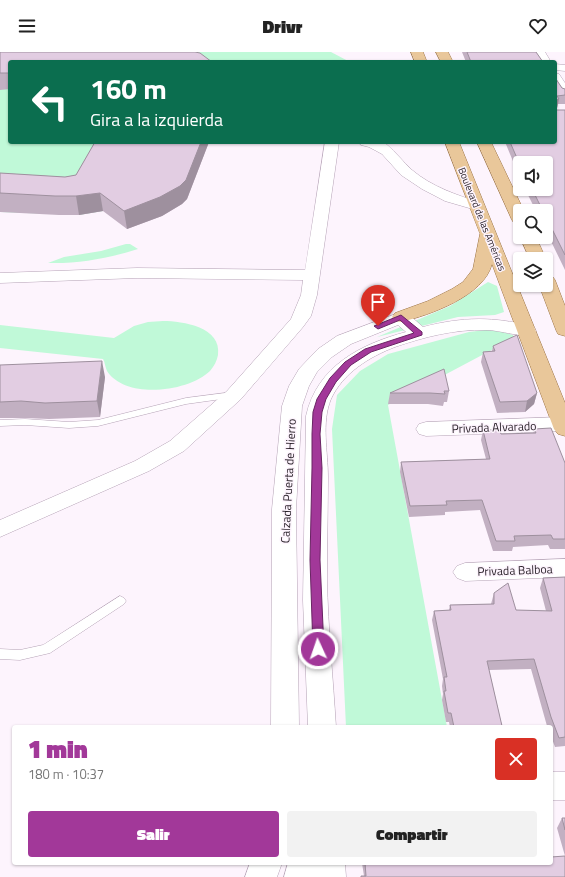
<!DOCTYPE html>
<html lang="es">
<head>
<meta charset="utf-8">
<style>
  :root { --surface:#fff; --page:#f2f2f2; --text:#222; --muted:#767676; --accent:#a23899 }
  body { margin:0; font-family:"Titillium Web",sans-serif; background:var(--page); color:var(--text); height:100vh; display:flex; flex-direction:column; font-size:15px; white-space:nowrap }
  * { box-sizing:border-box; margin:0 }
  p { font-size:13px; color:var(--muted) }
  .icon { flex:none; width:22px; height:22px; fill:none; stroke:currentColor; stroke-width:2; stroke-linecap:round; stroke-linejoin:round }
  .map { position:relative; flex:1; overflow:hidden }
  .panel { position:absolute; left:12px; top:673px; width:541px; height:140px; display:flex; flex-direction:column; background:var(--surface); border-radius:4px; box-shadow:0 1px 3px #0004 }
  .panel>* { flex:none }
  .hud { position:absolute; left:8px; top:8px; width:549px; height:84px; border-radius:4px; box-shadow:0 1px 3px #0004; background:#0b6e4f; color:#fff; overflow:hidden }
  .tools { position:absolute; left:513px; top:104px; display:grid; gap:8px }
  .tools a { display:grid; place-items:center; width:40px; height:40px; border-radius:4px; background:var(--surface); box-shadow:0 1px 3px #0004; font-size:20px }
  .pin { position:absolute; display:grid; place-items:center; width:34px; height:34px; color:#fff; margin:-41px -17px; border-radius:50% 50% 50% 0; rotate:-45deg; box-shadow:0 0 4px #0007 }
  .pin .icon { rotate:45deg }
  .me { position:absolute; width:44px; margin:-22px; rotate:357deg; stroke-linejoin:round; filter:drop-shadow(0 0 3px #0008) }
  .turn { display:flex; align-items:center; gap:14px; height:84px; padding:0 16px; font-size:18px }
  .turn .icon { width:52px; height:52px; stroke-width:2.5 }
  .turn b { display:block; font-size:28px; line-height:34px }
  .round { display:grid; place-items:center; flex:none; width:42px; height:42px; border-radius:4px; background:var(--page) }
  .head { display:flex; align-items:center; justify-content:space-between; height:68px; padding:0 16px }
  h1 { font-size:24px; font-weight:800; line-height:30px; color:var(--accent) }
  .primary-button { display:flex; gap:8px; margin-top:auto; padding:8px 16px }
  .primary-button a { flex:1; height:46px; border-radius:4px; background:var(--accent); color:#fff; font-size:16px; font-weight:800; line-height:46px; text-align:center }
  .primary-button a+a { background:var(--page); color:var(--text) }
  header { display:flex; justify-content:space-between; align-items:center; height:52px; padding:0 16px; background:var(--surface); font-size:18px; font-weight:800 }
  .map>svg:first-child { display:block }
</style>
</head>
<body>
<header><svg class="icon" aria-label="menu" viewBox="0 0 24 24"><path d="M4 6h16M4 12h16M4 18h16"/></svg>Drivr<svg class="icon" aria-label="heart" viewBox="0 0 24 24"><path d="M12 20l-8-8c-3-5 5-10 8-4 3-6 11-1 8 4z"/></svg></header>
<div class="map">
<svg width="565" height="825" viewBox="0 0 565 825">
  <rect width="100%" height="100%" fill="#fdf4fd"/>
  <!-- green -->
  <g fill="#c0f9d8">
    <polygon points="58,0 92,0 10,10 10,90 159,90 119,152 103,159 79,163 0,160 0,6"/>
    <polygon points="144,0 331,0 350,10 193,10"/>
    <path d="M 126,192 L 130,192 L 138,197 C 110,206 78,212 48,211 L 64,205 L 101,199 Z"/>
    <polygon points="488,230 497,234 504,260 495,263 458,265 377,285 450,254"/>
    <path d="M 163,269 C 183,269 222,275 218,303 C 217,309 214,314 210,319 C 188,340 126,348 107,319 C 105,315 105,310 103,307 L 0,296 L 0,273 L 114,286 L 134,274 L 148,270 Z"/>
    <polygon points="493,277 513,283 518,293 501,293 388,353 447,675 346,675 332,377 337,343 360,319 388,302 469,280"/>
  </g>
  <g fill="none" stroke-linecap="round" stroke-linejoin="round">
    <!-- service casing -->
    <g stroke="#b5a2b6" stroke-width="1">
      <g id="service">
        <polygon points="233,340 236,341 238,343 236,345 186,352 98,374 69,376 25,373 0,374 0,368 25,367 69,370 98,368 186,346"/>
        <polygon points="120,544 124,546 126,549 124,552 50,601 20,608 0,607 0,597 20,598 43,593"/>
      </g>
    </g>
    <!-- minor casing -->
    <g stroke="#b5a2b6" stroke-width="1">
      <g id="minor">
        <polygon points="555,12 565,13 565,19 555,18"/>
        <polygon points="325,90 339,90 317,243 311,264 303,275 241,347 184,399 149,419 0,485 0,468 135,409 170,389 227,339 291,267 301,243 303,228 137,226 0,231 0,221 137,216 305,218"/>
        <path d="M 359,90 L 380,90 L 386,92 C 396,100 403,110 412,118 C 432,135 457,143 481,151 L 483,154 L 481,157 L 476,158 L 445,149 L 422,137 L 401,123 L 382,102 L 369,95 L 361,93 Z"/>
        <polygon points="562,365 565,366 565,378 562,379 426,384 419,382 416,377 419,372 426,370"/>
        <polygon points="565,507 565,525 465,529 457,526 453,520 457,514 465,511"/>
        <rect x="551" y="720" width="14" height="28"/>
        <polygon points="315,811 345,811 346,825 316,825"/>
      </g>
    </g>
    <!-- tertiary casing -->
    <g stroke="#b5a2b6" stroke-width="1">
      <g id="tertiary">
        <polygon points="533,0 545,0 551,10 539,10"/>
        <polygon points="555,21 559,22 565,31 565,45 561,44 555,35"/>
        <path d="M 401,260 L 407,261 L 423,275 C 462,265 494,264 534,275 L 536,279 L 534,283 C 521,286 501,278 486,278 C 455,277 424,285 395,295 C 369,305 343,321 331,347 C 321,371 328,400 328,425 C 328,459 327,493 327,527 C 328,577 333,626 336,675 L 308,675 L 303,548 L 306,364 C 317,314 361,292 406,280 L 398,273 L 351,292 L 332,305 L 317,320 L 309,334 L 302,354 L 296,457 L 299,675 L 271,675 L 272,457 L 282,354 L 289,334 L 299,317 L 318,297 L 337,284 Z"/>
        <polygon points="250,811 282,811 277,825 245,825"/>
        <polygon points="288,811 320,811 316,825 284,825"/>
      </g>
    </g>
    <!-- primary casing -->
    <g stroke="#9c7446" stroke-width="1">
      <g id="primary">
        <polygon points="411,0 423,0 427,10 415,10"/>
        <polygon points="436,0 448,0 453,10 441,10"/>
        <path d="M 445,90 L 459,90 L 565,351 L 565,384 L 558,382 L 554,377 L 492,212 C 484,244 430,263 401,270 L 395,269 L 392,265 L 395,261 L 428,249 L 452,237 L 463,230 L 473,217 L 480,182 Z"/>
        <polygon points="477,90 491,90 524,159 520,159 520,173 514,171 512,168"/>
        <polygon points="520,185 536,185 546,207 546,208 530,207"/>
        <polygon points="546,223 552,224 555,228 565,254 565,284 558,282 556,278 539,233 546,233"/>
      </g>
    </g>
    <!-- service -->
    <use href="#service" fill="#fff" fill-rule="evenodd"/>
    <!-- minor -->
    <use href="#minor" fill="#fff" fill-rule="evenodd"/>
    <!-- tertiary -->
    <use href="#tertiary" fill="#fff" fill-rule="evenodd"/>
    <!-- primary -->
    <use href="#primary" fill="#e9c79a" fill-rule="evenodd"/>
  </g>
  <!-- wall -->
  <g fill="#c2b0c2">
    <polygon points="0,0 10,10 10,37 0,38"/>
    <polygon points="462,0 536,0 543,10 466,10"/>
    <polygon points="556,27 562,36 565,37 565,52 558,52 557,56 555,56 557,58 565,58 565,218 546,179 546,159 536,159 525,137 546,137 520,111 520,126 505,90 555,90"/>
    <polygon points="95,90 209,90 187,147 182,152 162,164 127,177 103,159 79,163 59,163 0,160 0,121 65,125 76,123"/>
    <polygon points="493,294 537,341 534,352 525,360 497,361 481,310 483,300 492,299"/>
    <polygon points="0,313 105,325 100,365 49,367 25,366 0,366"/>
    <polygon points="449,339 447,350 444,350 443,354 428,352 388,352 390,341"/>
    <polygon points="534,377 565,411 565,497 550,497 548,493 513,495 512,499 493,499 480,458 445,460 445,463 409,465 400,420 401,410 486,407 481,388 483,378 501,382 533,382"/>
    <polygon points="565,525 565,694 555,695 551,684 551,675 548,675 547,674 531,617 489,618 502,674 501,675 450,675 449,670 446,670 442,648 443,642 442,634 443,627 432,568 434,559 449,558 450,553 491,552 494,541 516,558 546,559 540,536 543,526"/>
    <polygon points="562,766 565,766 565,825 364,824 362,811 551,811 565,804 557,776"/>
  </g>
  <!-- shaded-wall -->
  <g fill="#9e909e">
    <polygon points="559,47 557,56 555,56 555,48"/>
    <polygon points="201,90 209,90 187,147 182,152 162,164 127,177 124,159"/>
    <polygon points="100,141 103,159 79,163 76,144"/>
    <polygon points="102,309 105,325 100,365 97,349"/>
    <polygon points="537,341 534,352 525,360 527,349"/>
  </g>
  <!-- building -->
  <g fill="#e2cde2" stroke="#9e909e">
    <polygon points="0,0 195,0 200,1 212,10 10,10 10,21 0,21"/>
    <polygon points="467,0 536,0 543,10 471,10"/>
    <polygon points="555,20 556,27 562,36 565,37 565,43 557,44 559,47 555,48 555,56 557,58 565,58 565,203 546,165 546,159 543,159 532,137 546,137 546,111 520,111 520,113 510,90 555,90"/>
    <polygon points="95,90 201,90 186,128 180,134 160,145 124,159 100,141 76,144 55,144 0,141 0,121 65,125 76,123"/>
    <polygon points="517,283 537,341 527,349 500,350 483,300 495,299 493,294"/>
    <polygon points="102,309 97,349 45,351 21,349 0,350 0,313"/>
    <polygon points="444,317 449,339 444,339 445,342 430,341 390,341"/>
    <polygon points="551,376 565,411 565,487 553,487 551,483 514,484 515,489 496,489 482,448 446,449 447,453 410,454 401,410 490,407 483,378 499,378 501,382 536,381 534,377"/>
    <polygon points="565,525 565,685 559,686 551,665 534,607 487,609 502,674 485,675 454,675 451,661 448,661 444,639 446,639 444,625 447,625 434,559 451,558 450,553 494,552 494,541 508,531 516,558 552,559 543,526"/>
    <polygon points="562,766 565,766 565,778"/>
    <polygon points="565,804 565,825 361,825 361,824 366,824 365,811 551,811 551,805"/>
  </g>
  <!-- route -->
  <polygon fill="#a23899" stroke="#692463" points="401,263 422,280 422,283 371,300 351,313 336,330 326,347 322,360 320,382 322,416 320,508 324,597 322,600 318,602 314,600 313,597 310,508 312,416 312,382 313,360 317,347 330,326 345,310 365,297 414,281 400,268 378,277 374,274"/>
  <g text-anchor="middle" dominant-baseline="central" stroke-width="3" stroke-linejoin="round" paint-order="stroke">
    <!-- far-street labels -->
    <g font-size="10" fill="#271f27" stroke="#fdf4fd">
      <text transform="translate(482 167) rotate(68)">Boulevard de las Américas</text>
    </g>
    <!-- street labels -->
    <g font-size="12" fill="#271f27" stroke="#fdf4fd">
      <text transform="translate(494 375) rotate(-2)">Privada Alvarado</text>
      <text transform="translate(288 429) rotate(-87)">Calzada Puerta de Hierro</text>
      <text transform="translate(515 518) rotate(-2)">Privada Balboa</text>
    </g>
  </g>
</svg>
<div class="tools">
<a><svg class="icon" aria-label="sound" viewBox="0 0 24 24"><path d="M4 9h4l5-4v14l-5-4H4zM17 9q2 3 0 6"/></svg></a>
<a><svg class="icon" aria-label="search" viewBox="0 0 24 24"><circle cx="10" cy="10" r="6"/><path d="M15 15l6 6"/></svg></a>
<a><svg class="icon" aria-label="layers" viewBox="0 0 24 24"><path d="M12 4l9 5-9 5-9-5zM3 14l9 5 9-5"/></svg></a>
</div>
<div class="pin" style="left:378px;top:274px;background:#d93025"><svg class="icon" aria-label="arrive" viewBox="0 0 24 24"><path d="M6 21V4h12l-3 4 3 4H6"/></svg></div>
<svg class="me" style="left:318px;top:597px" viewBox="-20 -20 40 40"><circle r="17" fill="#a23899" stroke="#fff" stroke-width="3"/><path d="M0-11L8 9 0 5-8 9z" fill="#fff"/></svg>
<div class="hud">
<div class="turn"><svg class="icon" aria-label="left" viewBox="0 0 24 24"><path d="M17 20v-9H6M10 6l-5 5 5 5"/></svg><div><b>160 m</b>Gira a la izquierda</div></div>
</div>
<section class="panel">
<div class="head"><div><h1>1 min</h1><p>180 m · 10:37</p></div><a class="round" style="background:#d93025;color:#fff"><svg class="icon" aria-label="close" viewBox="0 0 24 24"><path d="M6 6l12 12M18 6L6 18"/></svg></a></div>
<div class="primary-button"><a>Salir</a><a>Compartir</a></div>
</section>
</div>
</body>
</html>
